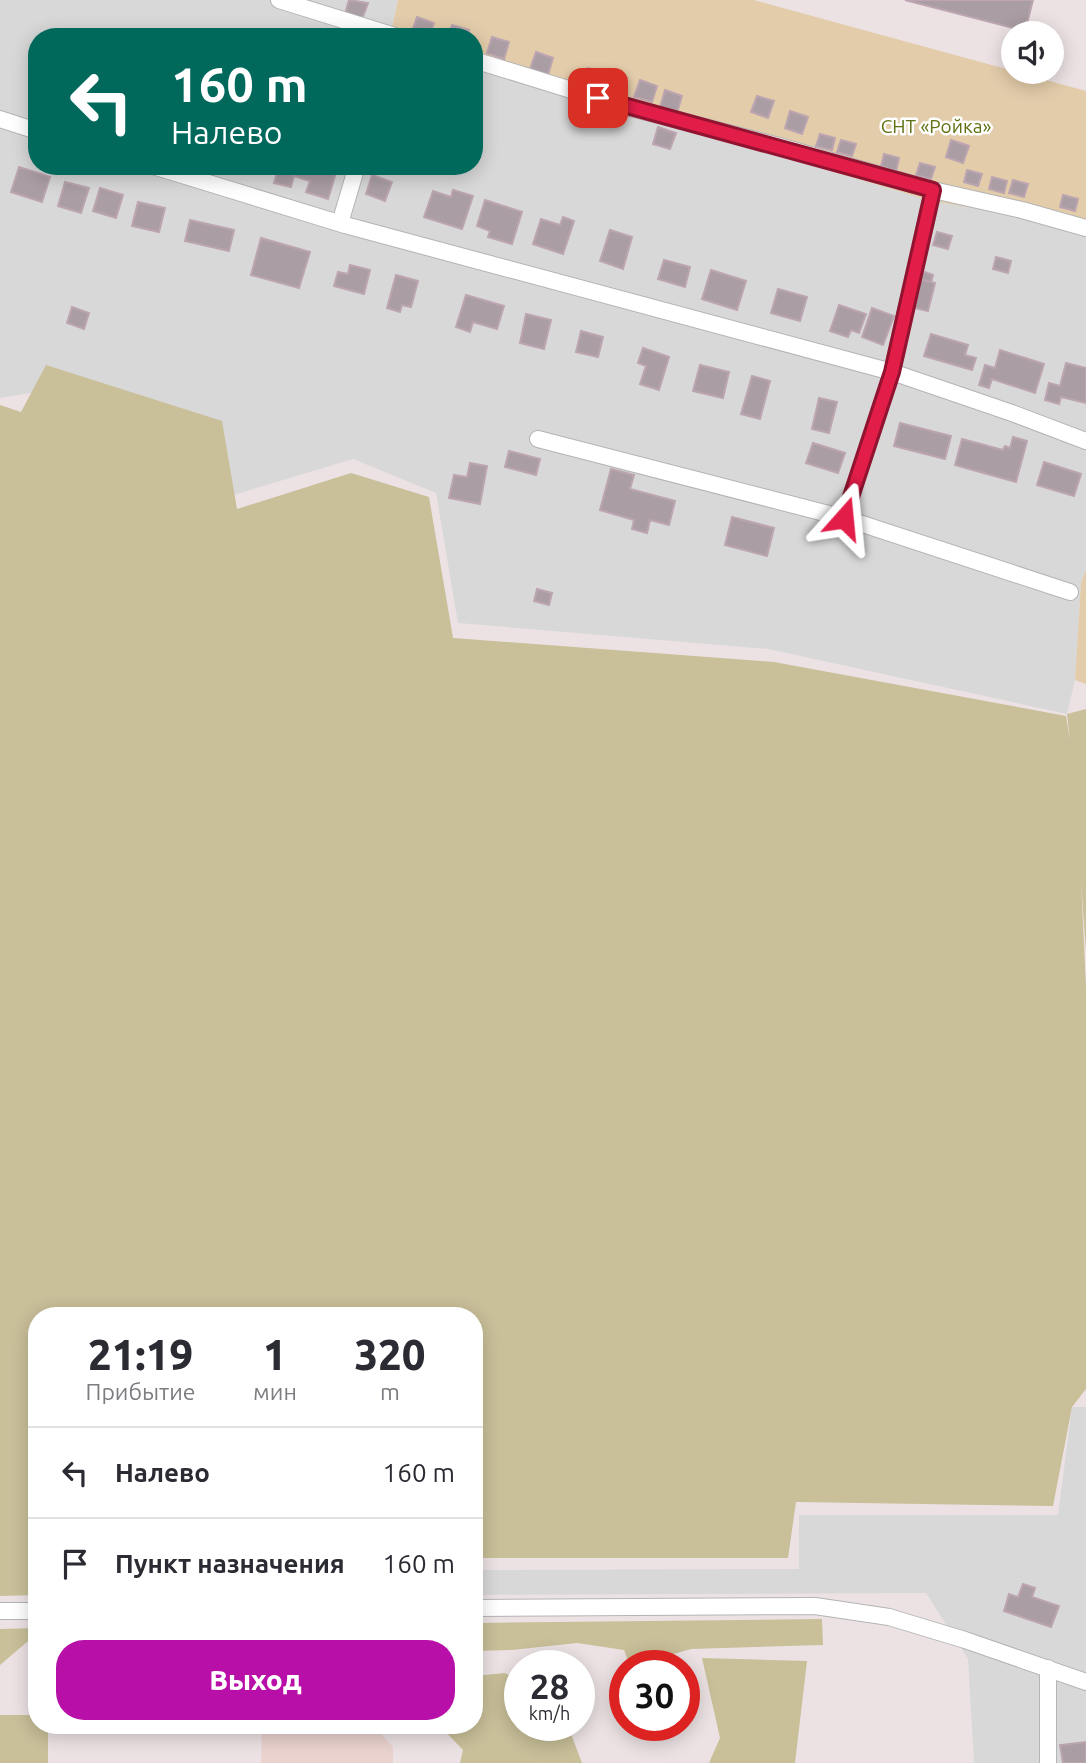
<!DOCTYPE html>
<html lang="ru">
<head>
<meta charset="utf-8">
<style>
  :root { --surface:#fff; --page:#f2f2f3; --text:#2b2b33; --muted:#7c7c81; --line:#e1e1e2; --accent:#b80fa9 }
  body { margin:0; font-family:Ubuntu,sans-serif; background:var(--page); color:var(--text); height:100vh; display:flex; flex-direction:column; font-size:26px; white-space:nowrap }
  * { box-sizing:border-box; margin:0 }
  p { font-size:23px; color:var(--muted) }
  .icon { flex:none; width:38px; height:38px; fill:none; stroke:currentColor; stroke-width:2; stroke-linecap:round; stroke-linejoin:round }
  .map { position:relative; flex:1; overflow:hidden }
  .drawer { position:absolute; left:28px; top:1307px; width:455px; height:427px; display:flex; flex-direction:column; background:var(--surface); border-radius:28px; box-shadow:0 4px 18px #0003 }
  .drawer>* { flex:none }
  .banner { position:absolute; left:28px; top:28px; width:455px; height:147px; border-radius:28px; box-shadow:0 4px 18px #0003; background:#00695c; color:#fff; overflow:hidden }
  .fabs { position:absolute; left:1001px; top:21px; display:grid; gap:14px }
  .fabs a { display:grid; place-items:center; width:63px; height:63px; border-radius:50%; background:var(--surface); box-shadow:0 4px 18px #0003; font-size:35px }
  .speed { position:absolute; left:504px; top:1650px; display:flex; gap:14px; font-size:35px; font-weight:700; text-align:center }
  .speed>* { display:grid; place-content:center; width:91px; height:91px; border-radius:50%; background:var(--surface); box-shadow:0 4px 18px #0003; line-height:1 }
  .speed small { font-size:18px; font-weight:400 }
  .speed .limit { border:10px solid #d22; background:#fff; color:#111 }
  .pin { position:absolute; display:grid; place-items:center; width:60px; height:60px; color:#fff; margin:-30px; border-radius:14px; box-shadow:0 4px 10px #0006 }
  .me { position:absolute; width:77px; margin:-38px; rotate:18deg; stroke-linejoin:round; filter:drop-shadow(0 0 5px #0008) }
  .turn { display:flex; align-items:center; gap:24px; height:147px; padding:0 28px; font-size:32px }
  .turn .icon { width:91px; height:91px; stroke-width:2.5 }
  .turn b { display:block; font-size:49px; line-height:60px }
  .eta { display:flex; justify-content:space-evenly; align-items:center; height:119px; text-align:center }
  .eta b { font-size:42px; font-weight:800; line-height:49px }
  .action { display:flex; gap:14px; margin-top:auto; padding:14px 28px }
  .action a { flex:1; height:80px; border-radius:28px; background:var(--accent); color:#fff; font-size:28px; font-weight:800; line-height:80px; text-align:center }
  ul { padding:0; list-style:none }
  li { display:flex; align-items:center; gap:21px; height:91px; padding:0 28px; border-top:2px solid var(--line) }
  li div { flex:1 }
  li b { display:block; font-size:26px }
  li em { font-style:normal }
  .map>svg:first-child { display:block }
</style>
</head>
<body>
<div class="map">
<svg width="1086" height="1763" viewBox="0 0 1086 1763">
  <rect width="100%" height="100%" fill="#ece2e4"/>
  <!-- residential -->
  <g fill="#d9d8d9">
    <polygon points="0,0 398,0 390,37 37,37 37,166 474,166 474,63 931,201 1017,215 1086,236 1086,570 1081,583 1075,680 1067,714 768,649 458,623 436,493 353,459 227,497 208,424 168,404 85,384 0,398"/>
    <polygon points="1072,1407 1086,1407 1086,1763 974,1763 968,1659 926,1593 474,1595 474,1570 799,1569 799,1515 1058,1515"/>
  </g>
  <!-- farmland -->
  <polygon fill="#ead2ce" points="262,1726 374,1726 393,1747 393,1763 261,1763"/>
  <!-- grass -->
  <g fill="#e3ccaa">
    <polygon points="398,0 754,0 1086,91 1086,236 1017,215 931,201 474,63 474,37 390,37"/>
    <polygon points="1086,570 1086,684 1075,680 1081,583"/>
  </g>
  <!-- forest -->
  <g fill="#c9bf99">
    <polygon points="46,365 222,421 237,509 351,473 429,497 453,638 774,662 1066,716 1070,741 1067,714 1086,709 1086,952 1081,881 1086,987 1086,1389 1072,1407 1053,1506 796,1502 788,1558 474,1558 474,1316 37,1316 37,1595 0,1596 0,405 21,412"/>
    <polygon points="822,1619 823,1645 691,1649 663,1657 654,1666 630,1666 624,1650 577,1643 512,1650 474,1651 474,1623"/>
    <polygon points="37,1628 37,1645 27,1642 0,1665 0,1629"/>
    <polygon points="702,1658 807,1661 795,1763 709,1763 720,1738"/>
    <polygon points="505,1673 520,1681 520,1726 568,1726 582,1763 460,1763 463,1750 440,1726 474,1726 474,1676"/>
    <polygon points="0,1715 37,1715 37,1726 48,1726 48,1763 0,1763"/>
  </g>
  <!-- building -->
  <g fill="#aa9ea4" stroke="#bca5b0" stroke-width="2">
    <polygon points="349,0 368,3 362,19 345,14"/>
    <polygon points="905,0 1033,0 1025,31"/>
    <polygon points="417,17 434,23 429,37 411,34"/>
    <polygon points="452,25 469,30 467,37 448,37"/>
    <polygon points="492,37 509,42 504,59 487,53"/>
    <polygon points="536,52 553,58 548,75 530,69"/>
    <polygon points="588,68 605,74 600,90 583,84"/>
    <polygon points="37,80 37,110 29,108"/>
    <polygon points="640,80 657,86 652,102 634,97"/>
    <polygon points="665,90 682,96 677,113 660,107"/>
    <polygon points="757,96 774,101 768,118 751,112"/>
    <polygon points="790,111 808,117 802,134 785,128"/>
    <polygon points="658,127 676,133 670,149 653,144"/>
    <polygon points="820,134 835,138 832,150 816,146"/>
    <polygon points="841,140 856,144 852,156 837,152"/>
    <polygon points="951,140 969,146 963,163 946,157"/>
    <polygon points="884,154 899,158 896,171 881,166"/>
    <polygon points="920,163 935,167 931,179 916,175"/>
    <polygon points="279,166 338,166 328,199 306,192 310,181 294,176 291,187 274,183"/>
    <polygon points="19,167 50,177 42,202 11,192"/>
    <polygon points="967,170 982,174 978,186 964,182"/>
    <polygon points="372,175 392,182 385,201 366,194"/>
    <polygon points="992,177 1007,181 1004,193 989,189"/>
    <polygon points="1013,180 1028,184 1024,197 1009,193"/>
    <polygon points="65,182 89,188 81,213 58,206"/>
    <polygon points="100,188 123,195 116,218 93,211"/>
    <polygon points="453,190 473,196 462,229 424,217 433,191 451,197"/>
    <polygon points="1063,195 1078,199 1075,211 1060,207"/>
    <polygon points="485,200 522,212 512,244 488,237 490,231 477,226"/>
    <polygon points="138,202 165,208 159,232 132,226"/>
    <polygon points="563,217 574,221 563,254 533,244 541,219 560,225"/>
    <polygon points="190,220 234,230 229,251 185,241"/>
    <polygon points="610,230 632,237 623,269 600,261"/>
    <polygon points="937,232 952,236 948,249 933,245"/>
    <polygon points="261,238 310,252 299,288 251,275"/>
    <polygon points="996,257 1011,261 1008,273 993,269"/>
    <polygon points="664,260 690,267 685,287 658,279"/>
    <polygon points="350,265 370,270 364,294 334,286 338,272 348,274"/>
    <polygon points="711,270 746,281 737,310 702,299"/>
    <polygon points="919,270 933,275 927,298 912,294"/>
    <polygon points="396,275 418,281 411,307 402,305 400,312 387,308"/>
    <polygon points="919,279 935,283 928,311 911,307"/>
    <polygon points="778,289 807,297 800,321 771,313"/>
    <polygon points="466,295 504,306 497,329 473,322 470,332 456,327"/>
    <polygon points="839,305 866,314 859,333 851,330 848,337 830,331"/>
    <polygon points="72,307 89,313 84,329 67,323"/>
    <polygon points="872,308 894,316 883,345 862,337"/>
    <polygon points="526,314 551,320 544,349 520,343"/>
    <polygon points="581,331 603,337 598,357 576,352"/>
    <polygon points="931,334 968,345 965,355 976,358 972,370 924,356"/>
    <polygon points="643,348 669,357 659,390 640,384 646,366 638,363"/>
    <polygon points="1000,350 1044,364 1035,393 992,379 989,388 979,385 985,365 995,368"/>
    <polygon points="1066,363 1086,368 1086,403 1061,397 1059,404 1045,400 1049,383 1060,386"/>
    <polygon points="700,365 729,372 723,398 693,391"/>
    <polygon points="752,376 770,381 760,419 741,414"/>
    <polygon points="819,398 837,402 829,433 812,429"/>
    <polygon points="900,423 951,436 945,459 894,446"/>
    <polygon points="1013,437 1027,441 1016,482 955,465 962,439 1003,450 1005,446 1010,448"/>
    <polygon points="813,443 845,453 838,473 806,463"/>
    <polygon points="509,451 540,459 536,475 505,467"/>
    <polygon points="1044,462 1081,474 1074,496 1037,485"/>
    <polygon points="470,463 487,466 480,504 449,498 454,475 467,477"/>
    <polygon points="611,469 634,475 630,489 675,501 669,525 650,520 647,533 632,529 634,520 600,510"/>
    <polygon points="732,517 774,528 767,556 725,545"/>
    <polygon points="537,589 552,593 549,605 534,601"/>
    <polygon points="1023,1584 1035,1588 1032,1597 1059,1606 1051,1627 1004,1611 1009,1594 1018,1597"/>
    <polygon points="1086,1742 1086,1763 1063,1763 1060,1745"/>
  </g>
  <g fill="none" stroke-linecap="round" stroke-linejoin="round">
    <!-- minor casing -->
    <g stroke="#b4b4b4" stroke-width="18">
      <g id="minor">
        <polyline points="279,0 398,37"/>
        <polyline points="474,60 623,106 779,146 933,190 1022,210 1086,228"/>
        <polyline points="0,119 37,131"/>
        <polyline points="153,166 345,225 892,372 1012,413 1086,441"/>
        <polyline points="340,223 357,166"/>
        <polyline points="538,439 844,518 892,372 933,190"/>
        <polyline points="844,518 1070,592"/>
        <polyline points="474,1608 815,1606 889,1617 965,1640 1086,1682"/>
        <polyline points="0,1611 37,1611"/>
        <polyline points="1048,1763 1048,1668"/>
      </g>
    </g>
    <!-- minor -->
    <use href="#minor" stroke="#fff" stroke-width="16"/>
  </g>
  <g fill="none" stroke-linecap="round" stroke-linejoin="round">
    <!-- route casing -->
    <g stroke="#92132f" stroke-width="18">
      <polyline id="route" points="598,98 933,190 892,372 844,518"/>
    </g>
    <!-- route -->
    <use href="#route" stroke="#e11d48" stroke-width="12"/>
  </g>
  <g text-anchor="middle" dominant-baseline="central" stroke-width="5" stroke-linejoin="round" paint-order="stroke">
    <!-- park labels -->
    <g font-size="19" fill="#607013" stroke="#fff">
      <text x="936" y="126">СНТ «Ройка»</text>
    </g>
  </g>
</svg>
<div class="fabs">
<a><svg class="icon" aria-label="sound" viewBox="0 0 24 24"><path d="M4 9h4l5-4v14l-5-4H4zM17 9q2 3 0 6"/></svg></a>
</div>
<div class="speed"><div>28<small>km/h</small></div><div class="limit">30</div></div>
<div class="pin" style="left:598px;top:98px;background:#d93025"><svg class="icon" aria-label="arrive" viewBox="0 0 24 24"><path d="M6 21V4h12l-3 4 3 4H6"/></svg></div>
<svg class="me" style="left:844px;top:518px" viewBox="-20 -20 40 40"><path d="M0-17L14 15 0 8-14 15z" fill="#e11d48" stroke="#fff" stroke-width="4"/></svg>
<div class="banner">
<div class="turn"><svg class="icon" aria-label="left" viewBox="0 0 24 24"><path d="M17 20v-9H6M10 6l-5 5 5 5"/></svg><div><b>160 m</b>Налево</div></div>
</div>
<section class="drawer">
<div class="eta">
<div><b>21:19</b><p>Прибытие</p></div>
<div><b>1</b><p>мин</p></div>
<div><b>320</b><p>m</p></div>
</div>
<ul>
<li><svg class="icon" aria-label="left" viewBox="0 0 24 24"><path d="M17 20v-9H6M10 6l-5 5 5 5"/></svg><div><b>Налево</b></div><em>160 m</em></li>
<li><svg class="icon" aria-label="arrive" viewBox="0 0 24 24"><path d="M6 21V4h12l-3 4 3 4H6"/></svg><div><b>Пункт назначения</b></div><em>160 m</em></li>
</ul>
<div class="action"><a>Выход</a></div>
</section>
</div>
</body>
</html>
